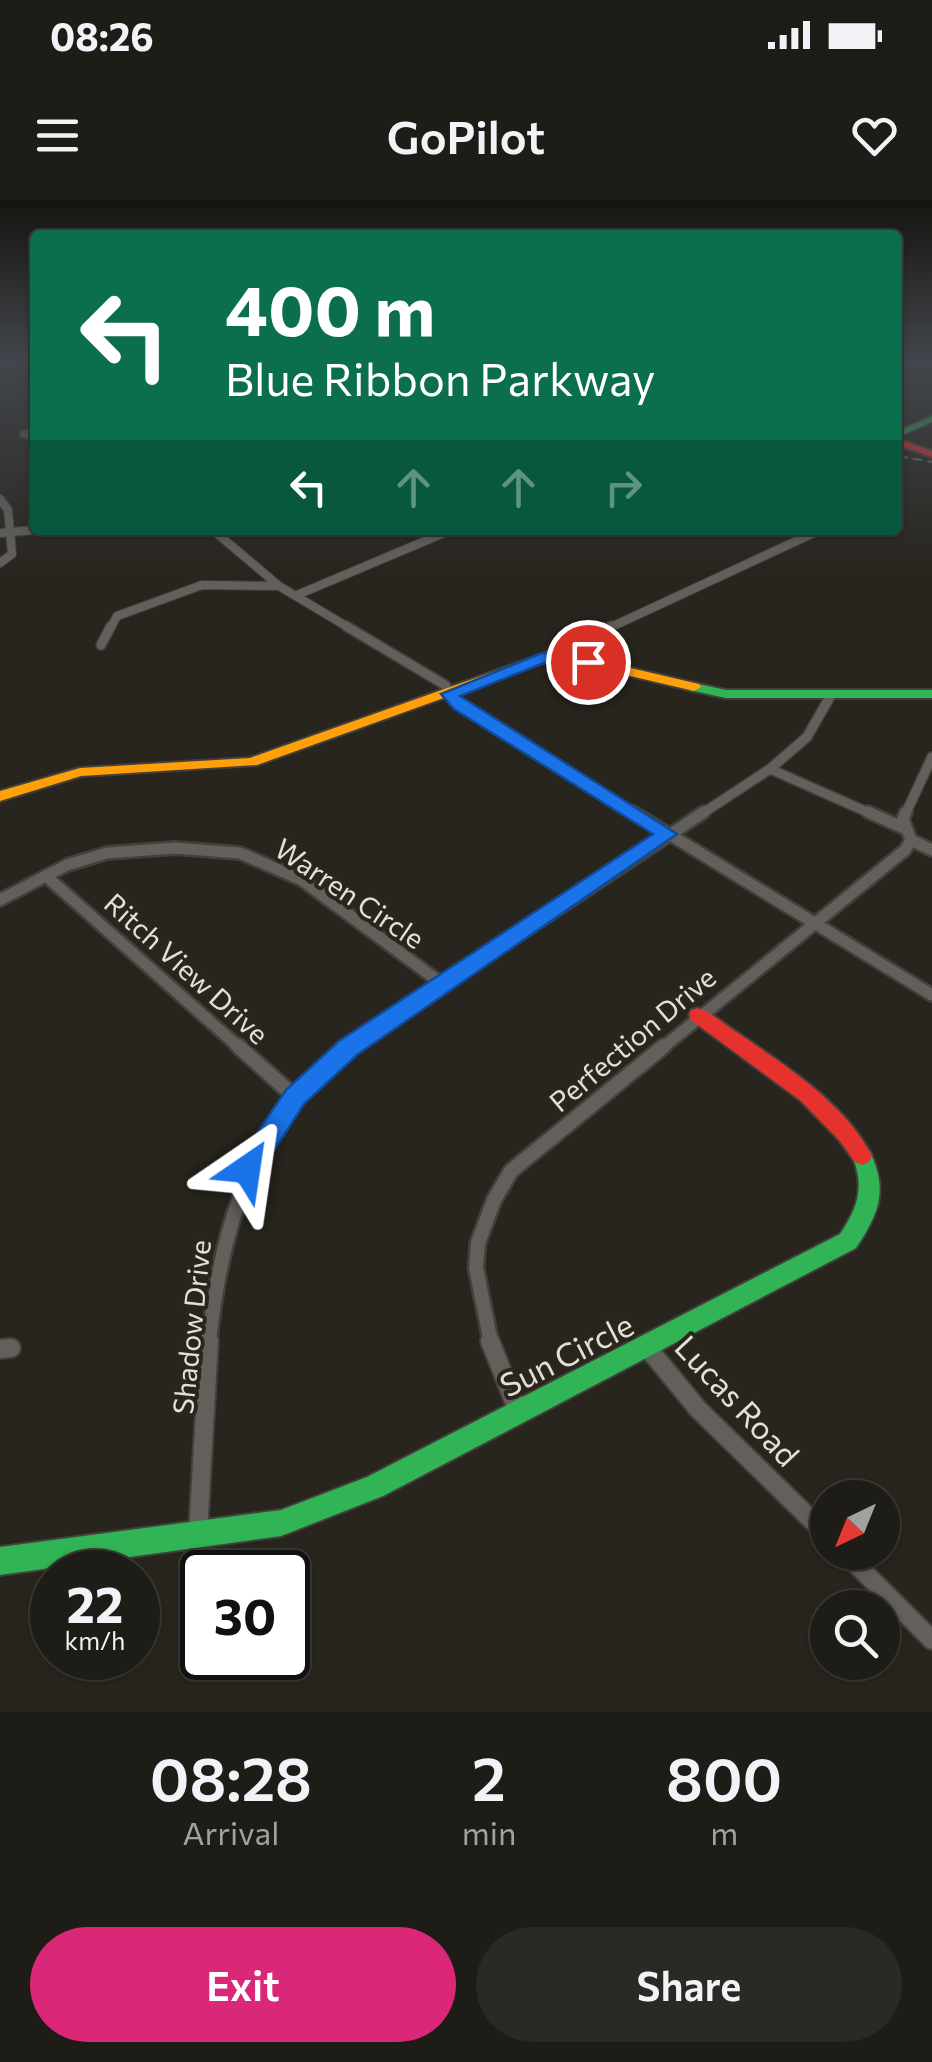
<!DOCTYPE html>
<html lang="en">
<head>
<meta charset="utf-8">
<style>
  :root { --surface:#1e1c16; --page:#2b2923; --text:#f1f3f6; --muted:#a1a1a1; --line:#3c3a35; --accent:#db2777 }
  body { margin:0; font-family:Commissioner,sans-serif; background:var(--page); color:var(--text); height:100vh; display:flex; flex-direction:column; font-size:38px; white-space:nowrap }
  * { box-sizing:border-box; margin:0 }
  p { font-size:32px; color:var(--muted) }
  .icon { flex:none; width:55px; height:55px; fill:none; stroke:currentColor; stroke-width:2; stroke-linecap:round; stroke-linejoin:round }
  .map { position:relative; height:1512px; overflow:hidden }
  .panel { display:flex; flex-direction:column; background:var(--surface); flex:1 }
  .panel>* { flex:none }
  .hud { position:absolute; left:30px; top:30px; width:872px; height:305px; border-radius:10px; box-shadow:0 2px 8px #0004,0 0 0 2px var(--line); background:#0b6e4f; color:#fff; overflow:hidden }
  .needle { width:65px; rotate:223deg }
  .fabs { position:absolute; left:810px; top:1280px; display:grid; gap:20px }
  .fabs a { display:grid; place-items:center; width:90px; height:90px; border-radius:50%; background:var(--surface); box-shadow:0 2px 8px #0004,0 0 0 2px var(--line); font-size:50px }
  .speed { position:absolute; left:30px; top:1350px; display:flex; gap:20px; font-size:50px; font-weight:700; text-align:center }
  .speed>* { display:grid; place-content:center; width:130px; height:130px; border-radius:50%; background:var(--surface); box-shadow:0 2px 8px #0004,0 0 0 2px var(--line); line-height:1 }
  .speed small { font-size:25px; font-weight:400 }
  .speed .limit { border:5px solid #111; border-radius:15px; background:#fff; color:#111 }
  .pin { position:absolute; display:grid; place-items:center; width:85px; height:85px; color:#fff; margin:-42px; border:5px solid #fff; border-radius:50%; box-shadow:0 2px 10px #0007 }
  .me { position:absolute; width:110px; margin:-55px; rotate:32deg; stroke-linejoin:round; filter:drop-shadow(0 0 8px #0008) }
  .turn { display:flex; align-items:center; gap:35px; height:210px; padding:0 30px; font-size:45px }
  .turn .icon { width:130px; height:130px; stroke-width:2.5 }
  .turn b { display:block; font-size:70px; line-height:85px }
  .lanes { display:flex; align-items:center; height:95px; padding:0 30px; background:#0003; justify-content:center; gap:50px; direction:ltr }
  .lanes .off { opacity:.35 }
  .eta { display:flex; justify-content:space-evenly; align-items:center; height:170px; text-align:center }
  .eta b { font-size:60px; font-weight:600; line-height:70px }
  .action { display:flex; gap:20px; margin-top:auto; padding:20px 30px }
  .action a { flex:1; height:115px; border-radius:60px; background:var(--accent); color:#fff; font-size:40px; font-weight:600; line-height:115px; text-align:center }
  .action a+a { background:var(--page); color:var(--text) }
  .status { display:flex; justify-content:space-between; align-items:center; height:70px; padding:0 50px; background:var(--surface); direction:ltr }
  .status svg { height:28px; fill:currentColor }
  header { display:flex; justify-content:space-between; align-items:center; height:130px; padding:0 30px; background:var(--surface); font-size:45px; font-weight:600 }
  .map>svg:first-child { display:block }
</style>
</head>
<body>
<div class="status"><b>08:26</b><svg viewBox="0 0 49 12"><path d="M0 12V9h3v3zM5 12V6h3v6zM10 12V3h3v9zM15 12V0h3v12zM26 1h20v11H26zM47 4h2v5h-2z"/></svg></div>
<header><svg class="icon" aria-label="menu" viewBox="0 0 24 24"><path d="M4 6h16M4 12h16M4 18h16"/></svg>GoPilot<svg class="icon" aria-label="heart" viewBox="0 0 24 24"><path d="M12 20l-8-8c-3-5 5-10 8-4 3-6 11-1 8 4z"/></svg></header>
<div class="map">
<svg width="932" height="1512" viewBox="0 0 932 1512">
  <rect width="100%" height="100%" fill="#28251e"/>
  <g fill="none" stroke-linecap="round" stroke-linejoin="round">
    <!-- street-far5 casing -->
    <g stroke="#42403b" stroke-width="8">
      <polyline id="street-far5" points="35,230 23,234 35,239"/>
    </g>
    <!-- street-far4 casing -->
    <g stroke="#42403b" stroke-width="10">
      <g id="street-far4">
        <polyline points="0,299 8,310 12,354 0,363"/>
        <polyline points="213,330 279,386 351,429"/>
        <polyline points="0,333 35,330"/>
        <polyline points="297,395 451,330"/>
        <polyline points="110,429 117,416 202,385 279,386"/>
        <polyline points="607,429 820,330"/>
      </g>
    </g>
    <!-- street-far3 casing -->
    <g stroke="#42403b" stroke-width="12">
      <g id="street-far3">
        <polyline points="346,426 445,485 460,506 638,615"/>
        <polyline points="101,445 111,426"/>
        <polyline points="543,458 612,426"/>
        <polyline points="770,569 874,615"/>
        <polyline points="700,615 770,569 807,537 831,495"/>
        <polyline points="905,615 932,557"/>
      </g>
    </g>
    <!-- street-far2 casing -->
    <g stroke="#42403b" stroke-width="16">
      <g id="street-far2">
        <polyline points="633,612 932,795"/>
        <polyline points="868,612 906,629"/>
        <polyline points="911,640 932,650"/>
        <polyline points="46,676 241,849"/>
        <polyline points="0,700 67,665 107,653 174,648 240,653 302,680 441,783"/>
        <polyline points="347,849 704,612"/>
        <polyline points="661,849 905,650 911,640 903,619 906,612"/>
      </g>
    </g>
    <!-- street-far1 casing -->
    <g stroke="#42403b" stroke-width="19">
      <g id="street-far1">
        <polyline points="238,846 295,897"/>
        <path d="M 209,1143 C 221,1023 253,924 350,846"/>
        <polyline points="491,1143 476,1068 478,1043 494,1000 511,971 664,846"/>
      </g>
    </g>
    <!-- street casing -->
    <g stroke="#42403b" stroke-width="22">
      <g id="street">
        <polyline points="490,1141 518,1211"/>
        <polyline points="647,1147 698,1209 828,1336"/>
        <polyline points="0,1149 11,1148"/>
        <polyline points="198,1333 209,1141"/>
        <polyline points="844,1352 932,1440"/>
      </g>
    </g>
    <!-- fast casing -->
    <g stroke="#42403b" stroke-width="4">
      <g id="fast">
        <polygon points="932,216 932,222 898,237 898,231"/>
        <polygon points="694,483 726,490 932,490 932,498 726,498 689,490 689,484"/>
        <path d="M 862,947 L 869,950 C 889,990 879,1013 856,1048 L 383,1296 L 281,1336 L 0,1375 L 0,1347 L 281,1310 L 367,1277 L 840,1034 C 858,1008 865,986 852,956 L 855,950 Z"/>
      </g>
    </g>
    <!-- slow casing -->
    <g stroke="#42403b" stroke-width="4">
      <polygon id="slow" points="543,454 588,458 699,484 701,487 694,491 588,466 544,462 257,565 81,576 0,601 0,591 80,568 250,558"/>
    </g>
    <!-- jam casing -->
    <g stroke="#42403b" stroke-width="4">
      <g id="jam">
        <polygon points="898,239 932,251 932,257 898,245"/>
        <path d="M 698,808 C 713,813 725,825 738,833 C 786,866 845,903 872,956 L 869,962 L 862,965 L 855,962 L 839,940 L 801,901 L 691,820 L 689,815 L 691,810 Z"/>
      </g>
    </g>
    <!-- street-far5 -->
    <use href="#street-far5" stroke="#63605c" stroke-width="5"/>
    <!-- street-far4 -->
    <use href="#street-far4" stroke="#63605c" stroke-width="8"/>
    <!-- street-far3 -->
    <use href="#street-far3" stroke="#63605c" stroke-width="9"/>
    <!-- street-far2 -->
    <use href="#street-far2" stroke="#63605c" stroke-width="11"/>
    <!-- street-far1 -->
    <use href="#street-far1" stroke="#63605c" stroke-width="14"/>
    <!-- street -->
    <use href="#street" stroke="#63605c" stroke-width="18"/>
    <!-- fast -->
    <use href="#fast" fill="#30b455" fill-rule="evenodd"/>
    <!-- slow -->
    <use href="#slow" fill="#ff9f0a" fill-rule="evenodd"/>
    <!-- jam -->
    <use href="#jam" fill="#e5322d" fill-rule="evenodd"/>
    <!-- rail -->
    <polyline stroke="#63605b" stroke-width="2.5" stroke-dasharray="10 5" stroke-linecap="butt" points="898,256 932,262"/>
  </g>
  <!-- sky -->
  <linearGradient id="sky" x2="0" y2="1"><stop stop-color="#161410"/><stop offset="0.43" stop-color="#42464c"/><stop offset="1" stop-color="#42464c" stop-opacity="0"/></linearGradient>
  <rect width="932" height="373" fill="url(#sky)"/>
  <!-- route -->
  <polygon fill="#1a73e8" stroke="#114b97" stroke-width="2.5" points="542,453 588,458 596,462 588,467 544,463 460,496 677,634 357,855 304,904 257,977 247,981 238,977 234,969 238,961 286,890 339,841 653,634 454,509 441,494"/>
  <g text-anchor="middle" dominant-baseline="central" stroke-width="8" stroke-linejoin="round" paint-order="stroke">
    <!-- street labels -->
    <g font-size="28" fill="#e3e0d9" stroke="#2b261b">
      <text transform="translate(350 693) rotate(34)">Warren Circle</text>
      <text transform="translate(187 768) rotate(42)">Ritch View Drive</text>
      <text transform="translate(632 839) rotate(-40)">Perfection Drive</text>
      <text transform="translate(191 1127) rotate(-84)">Shadow Drive</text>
    </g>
    <!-- near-street labels -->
    <g font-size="32" fill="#e3e0d9" stroke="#2b261b">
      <text transform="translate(566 1154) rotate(-27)">Sun Circle</text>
      <text transform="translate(738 1200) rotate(47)">Lucas Road</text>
    </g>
  </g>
</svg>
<div class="fabs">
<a><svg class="needle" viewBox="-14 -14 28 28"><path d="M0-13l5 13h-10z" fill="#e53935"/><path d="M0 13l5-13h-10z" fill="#a1a1a1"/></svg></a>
<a><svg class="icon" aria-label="search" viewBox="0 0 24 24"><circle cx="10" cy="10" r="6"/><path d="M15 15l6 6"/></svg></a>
</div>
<div class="speed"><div>22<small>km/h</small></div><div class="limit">30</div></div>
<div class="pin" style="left:588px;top:462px;background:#d93025"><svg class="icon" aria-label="arrive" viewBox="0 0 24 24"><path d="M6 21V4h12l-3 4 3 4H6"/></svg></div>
<svg class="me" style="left:247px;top:969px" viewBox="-20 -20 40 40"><path d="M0-17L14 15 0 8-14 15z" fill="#1a73e8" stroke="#fff" stroke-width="4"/></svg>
<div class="hud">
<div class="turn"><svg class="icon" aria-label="left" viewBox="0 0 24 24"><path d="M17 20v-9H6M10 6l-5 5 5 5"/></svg><div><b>400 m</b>Blue Ribbon Parkway</div></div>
<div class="lanes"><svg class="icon" aria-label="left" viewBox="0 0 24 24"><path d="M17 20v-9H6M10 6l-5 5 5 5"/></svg><svg class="icon off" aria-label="ahead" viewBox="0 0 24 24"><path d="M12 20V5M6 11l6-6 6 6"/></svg><svg class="icon off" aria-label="ahead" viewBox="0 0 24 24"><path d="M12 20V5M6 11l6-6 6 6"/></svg><svg class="icon off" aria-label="right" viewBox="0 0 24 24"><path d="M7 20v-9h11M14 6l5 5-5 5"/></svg></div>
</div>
</div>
<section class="panel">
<div class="eta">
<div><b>08:28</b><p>Arrival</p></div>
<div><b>2</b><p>min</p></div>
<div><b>800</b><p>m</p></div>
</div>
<div class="action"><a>Exit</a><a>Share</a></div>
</section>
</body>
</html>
